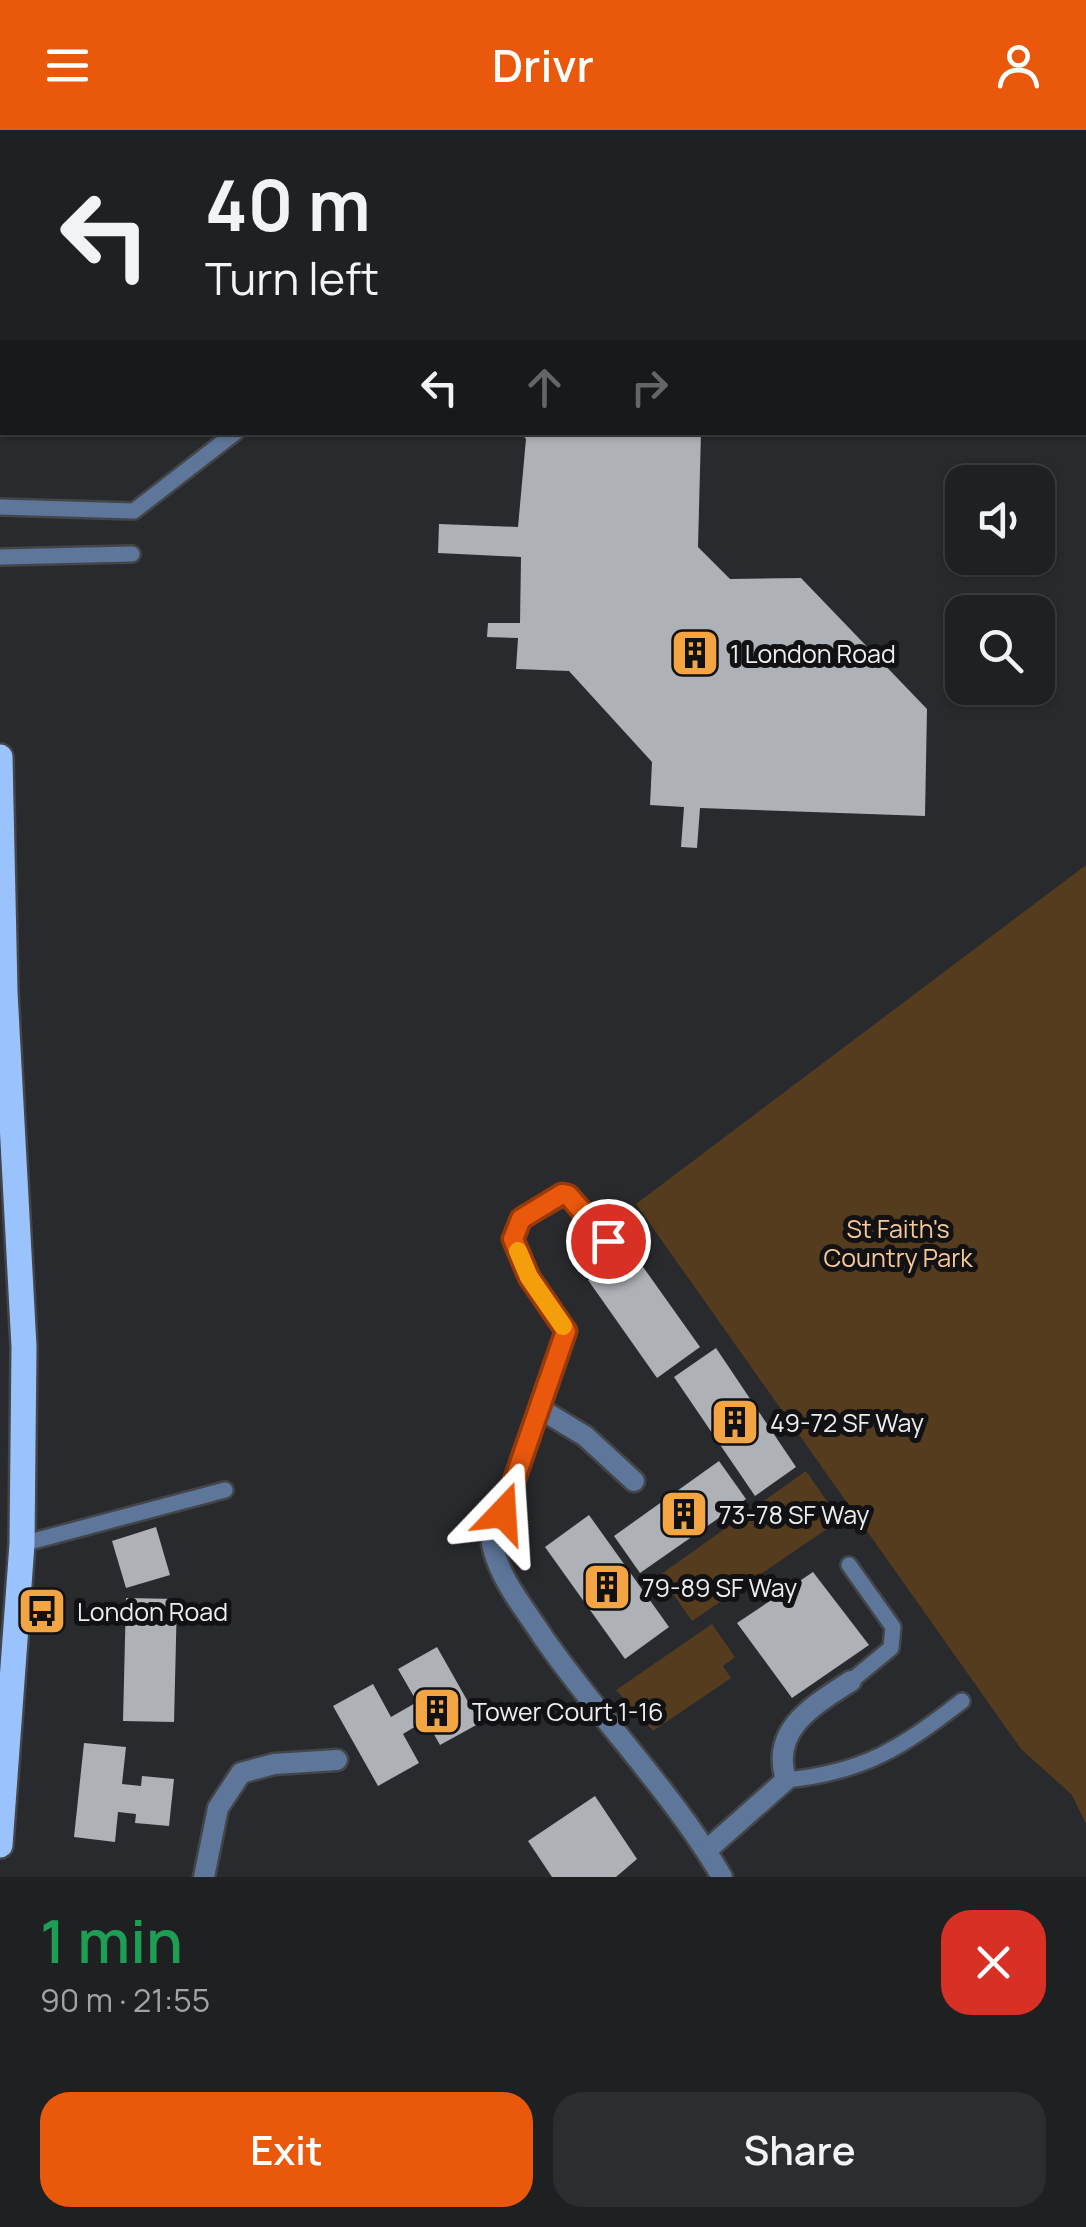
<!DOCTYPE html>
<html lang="en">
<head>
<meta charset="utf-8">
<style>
  :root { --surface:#1e2022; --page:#2b2d2f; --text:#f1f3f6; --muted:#a1a3a5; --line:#3c3e40; --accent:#ea580c }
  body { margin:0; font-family:Manrope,sans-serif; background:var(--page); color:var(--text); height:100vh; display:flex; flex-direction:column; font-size:38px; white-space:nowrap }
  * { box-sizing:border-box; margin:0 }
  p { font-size:32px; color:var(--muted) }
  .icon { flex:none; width:55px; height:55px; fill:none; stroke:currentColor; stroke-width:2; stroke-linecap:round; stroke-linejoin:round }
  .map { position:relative; height:1747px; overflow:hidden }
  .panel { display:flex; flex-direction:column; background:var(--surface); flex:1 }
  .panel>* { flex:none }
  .top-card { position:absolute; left:0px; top:0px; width:1088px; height:305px; box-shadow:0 2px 8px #0004,0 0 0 2px var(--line); background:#1e2022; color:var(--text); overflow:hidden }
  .buttons { position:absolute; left:945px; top:335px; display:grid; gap:20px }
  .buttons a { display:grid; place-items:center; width:110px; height:110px; border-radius:20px; background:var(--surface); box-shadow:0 2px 8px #0004,0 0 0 2px var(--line); font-size:50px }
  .pin { position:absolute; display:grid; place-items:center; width:85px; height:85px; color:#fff; margin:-42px; border:5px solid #fff; border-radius:50%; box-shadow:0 2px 10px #0007 }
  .me { position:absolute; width:110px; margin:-55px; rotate:20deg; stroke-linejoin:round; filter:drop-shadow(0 0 8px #0008) }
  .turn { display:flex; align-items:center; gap:35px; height:210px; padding:0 40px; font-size:45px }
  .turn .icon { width:130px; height:130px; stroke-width:2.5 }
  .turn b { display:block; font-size:70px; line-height:85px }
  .lanes { display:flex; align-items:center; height:95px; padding:0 40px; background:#0003; justify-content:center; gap:50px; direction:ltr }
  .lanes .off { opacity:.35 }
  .round { display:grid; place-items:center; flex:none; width:105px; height:105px; border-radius:30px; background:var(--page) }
  .headline { display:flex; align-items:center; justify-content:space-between; height:170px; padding:0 40px }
  h1 { font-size:60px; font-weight:600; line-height:75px; color:#1e9e55 }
  .action { display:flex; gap:20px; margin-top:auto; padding:20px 40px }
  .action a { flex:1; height:115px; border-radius:30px; background:var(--accent); color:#fff; font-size:40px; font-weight:600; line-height:115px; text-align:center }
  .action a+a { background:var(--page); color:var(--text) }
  header { display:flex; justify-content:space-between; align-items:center; height:130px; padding:0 40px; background:var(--accent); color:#fff; font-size:45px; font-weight:600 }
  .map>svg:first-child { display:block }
</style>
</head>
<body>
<header><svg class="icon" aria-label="menu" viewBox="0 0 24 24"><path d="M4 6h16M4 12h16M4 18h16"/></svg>Drivr<svg class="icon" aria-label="person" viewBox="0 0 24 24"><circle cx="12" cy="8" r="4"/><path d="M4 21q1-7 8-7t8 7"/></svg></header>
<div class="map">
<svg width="1086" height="1747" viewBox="0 0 1086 1747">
  <rect width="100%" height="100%" fill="#282a2d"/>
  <!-- green -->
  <g fill="#553c1f">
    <polygon points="1086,735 1086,1694 1072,1665 1021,1619 636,1074"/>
    <polygon points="806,1341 840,1390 692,1491 660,1445"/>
    <polygon points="712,1494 735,1527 723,1536 731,1548 653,1601 616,1560"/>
  </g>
  <!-- building -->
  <g fill="#aeb1b5">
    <polygon points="520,302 701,302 698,417 730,449 801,448 927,579 925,686 700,678 697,718 681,717 684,677 650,675 652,632 569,541 516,539 518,508 487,507 488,493 520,493 521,427 438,423 439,394 518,397 526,309"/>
    <polygon points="631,1120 700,1217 657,1248 588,1150"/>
    <polygon points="716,1218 796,1337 755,1366 674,1247"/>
    <polygon points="719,1331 746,1369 640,1443 614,1406"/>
    <polygon points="589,1385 669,1497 625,1529 545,1417"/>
    <polygon points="156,1397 170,1445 126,1458 112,1411"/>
    <polygon points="813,1442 869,1515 792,1568 737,1493"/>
    <polygon points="126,1468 177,1469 174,1592 123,1591"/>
    <polygon points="437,1517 480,1593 440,1615 426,1590 403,1604 419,1633 378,1656 333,1576 373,1554 391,1587 417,1572 398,1539"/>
    <polygon points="84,1613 126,1617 122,1654 141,1656 142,1646 174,1649 169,1696 135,1693 136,1684 118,1682 115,1712 74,1707"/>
    <polygon points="595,1666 637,1729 616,1747 552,1747 528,1711"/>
  </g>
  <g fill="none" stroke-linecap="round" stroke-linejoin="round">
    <!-- lane casing -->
    <g stroke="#434548" stroke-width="20">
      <g id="lane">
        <polyline points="0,377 134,381 236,302"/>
        <polyline points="0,427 132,424"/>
        <polyline points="566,1201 529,1147 513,1109 518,1092 568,1065 608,1111"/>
        <polyline points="22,1414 225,1360"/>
        <polyline points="849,1435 893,1497 891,1518 851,1551"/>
        <path d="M 786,1650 C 865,1642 901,1618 962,1571"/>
      </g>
    </g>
    <!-- street casing -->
    <g stroke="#434548" stroke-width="25">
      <g id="street">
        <path d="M 566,1201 L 492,1414 C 500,1450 523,1476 543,1507 C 599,1588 674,1664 722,1747"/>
        <polyline points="542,1280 585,1306 634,1351"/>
        <path d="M 707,1720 L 786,1650 C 770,1599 814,1575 851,1551"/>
        <polyline points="204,1747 218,1678 241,1643 274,1634 337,1630"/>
      </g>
    </g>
    <!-- primary casing -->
    <g stroke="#434548" stroke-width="30">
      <polyline id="primary" points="0,627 5,862 24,1217 22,1414 0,1715"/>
    </g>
    <!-- lane -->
    <use href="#lane" stroke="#5e769a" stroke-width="15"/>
    <!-- street -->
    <use href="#street" stroke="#5e769a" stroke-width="20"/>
    <!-- primary -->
    <use href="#primary" stroke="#9ac2fd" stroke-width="25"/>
  </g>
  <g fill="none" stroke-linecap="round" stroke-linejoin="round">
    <!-- route casing -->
    <g stroke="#983908" stroke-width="25">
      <polyline id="route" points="503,1383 566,1201 529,1147 513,1109 521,1089 562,1064 568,1065 608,1111"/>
    </g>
    <!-- route -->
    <use href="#route" stroke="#ea580c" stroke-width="18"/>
    <!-- slow -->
    <polyline stroke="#f59e0b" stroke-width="18" points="518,1121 529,1147 563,1196"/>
  </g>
  <!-- icons -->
  <defs>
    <g id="building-square" transform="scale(2.5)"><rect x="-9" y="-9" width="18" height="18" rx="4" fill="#f3a443" stroke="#121214"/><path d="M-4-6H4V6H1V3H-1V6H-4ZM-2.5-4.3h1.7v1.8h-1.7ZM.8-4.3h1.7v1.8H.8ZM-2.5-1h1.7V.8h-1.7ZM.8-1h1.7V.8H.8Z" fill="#111"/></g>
    <g id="bus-square" transform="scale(2.5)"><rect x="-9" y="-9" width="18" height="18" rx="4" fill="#f3a443" stroke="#121214"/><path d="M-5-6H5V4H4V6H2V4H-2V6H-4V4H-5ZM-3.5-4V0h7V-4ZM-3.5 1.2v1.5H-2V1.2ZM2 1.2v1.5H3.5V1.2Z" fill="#111"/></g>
  </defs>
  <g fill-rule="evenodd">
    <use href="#building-square" x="695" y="523"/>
    <use href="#building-square" x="735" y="1292"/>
    <use href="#building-square" x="684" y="1384"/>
    <use href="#building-square" x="607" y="1457"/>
    <use href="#bus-square" x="42" y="1481"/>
    <use href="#building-square" x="437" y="1581"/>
  </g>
  <g text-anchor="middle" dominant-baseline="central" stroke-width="10" stroke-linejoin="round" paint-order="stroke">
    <!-- poi labels -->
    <g font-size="25" fill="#eceef0" stroke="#121214" text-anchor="start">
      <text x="730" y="523">1 London Road</text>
      <text x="770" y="1292">49-72 SF Way</text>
      <text x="719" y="1384">73-78 SF Way</text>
      <text x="642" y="1457">79-89 SF Way</text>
      <text x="77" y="1481">London Road</text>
      <text x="472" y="1581">Tower Court 1-16</text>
    </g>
    <!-- park labels -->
    <g font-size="25" fill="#f9c995" stroke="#121214">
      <text x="898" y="1098">St Faith's<tspan x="898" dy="29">Country Park</tspan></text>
    </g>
  </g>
</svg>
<div class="buttons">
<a><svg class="icon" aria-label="sound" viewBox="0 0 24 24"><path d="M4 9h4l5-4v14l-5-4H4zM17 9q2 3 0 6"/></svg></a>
<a><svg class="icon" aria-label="search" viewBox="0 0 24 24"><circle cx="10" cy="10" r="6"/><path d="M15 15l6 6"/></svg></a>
</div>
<div class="pin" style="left:608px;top:1111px;background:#d93025"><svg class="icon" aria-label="arrive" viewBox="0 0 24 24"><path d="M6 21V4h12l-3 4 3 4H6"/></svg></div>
<svg class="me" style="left:503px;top:1383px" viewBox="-20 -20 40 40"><path d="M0-17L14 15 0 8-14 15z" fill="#ea580c" stroke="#fff" stroke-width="4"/></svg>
<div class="top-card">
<div class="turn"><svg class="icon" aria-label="left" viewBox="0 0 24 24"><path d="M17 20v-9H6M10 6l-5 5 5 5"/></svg><div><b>40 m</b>Turn left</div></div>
<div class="lanes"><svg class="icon" aria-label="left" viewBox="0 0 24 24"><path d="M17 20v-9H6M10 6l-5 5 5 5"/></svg><svg class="icon off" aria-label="ahead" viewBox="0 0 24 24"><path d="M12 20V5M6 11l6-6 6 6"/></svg><svg class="icon off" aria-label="right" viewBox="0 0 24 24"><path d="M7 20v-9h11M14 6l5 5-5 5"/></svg></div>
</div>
</div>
<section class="panel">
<div class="headline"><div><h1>1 min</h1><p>90 m · 21:55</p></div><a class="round" style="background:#d93025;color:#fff"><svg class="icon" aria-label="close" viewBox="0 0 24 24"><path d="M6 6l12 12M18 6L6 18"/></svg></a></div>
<div class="action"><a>Exit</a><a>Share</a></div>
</section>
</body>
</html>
